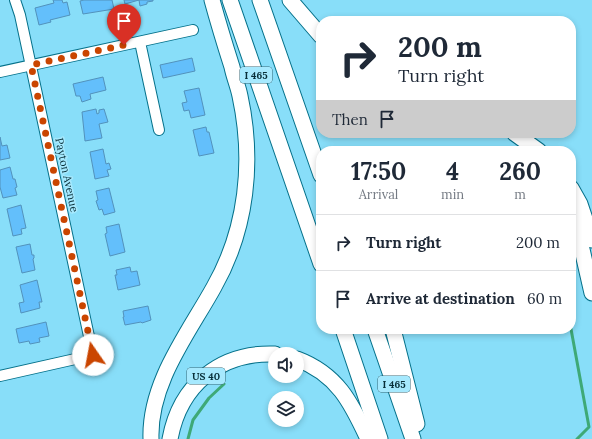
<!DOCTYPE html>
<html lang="en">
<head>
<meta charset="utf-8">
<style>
  :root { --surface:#fff; --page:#f6f6f7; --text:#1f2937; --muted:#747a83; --line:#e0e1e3 }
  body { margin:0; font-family:Lora,serif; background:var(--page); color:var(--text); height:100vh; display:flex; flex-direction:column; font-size:15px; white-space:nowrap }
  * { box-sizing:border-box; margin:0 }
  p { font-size:13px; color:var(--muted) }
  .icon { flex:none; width:22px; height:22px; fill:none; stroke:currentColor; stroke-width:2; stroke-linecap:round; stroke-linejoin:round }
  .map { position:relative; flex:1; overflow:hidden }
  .drawer { position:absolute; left:316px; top:146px; width:260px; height:188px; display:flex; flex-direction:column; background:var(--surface); border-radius:16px; box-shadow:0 2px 6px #0003 }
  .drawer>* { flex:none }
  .guide { position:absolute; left:316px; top:16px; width:260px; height:122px; border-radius:16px; box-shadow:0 2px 6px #0003; background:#fff; color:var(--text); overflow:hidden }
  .fabs { position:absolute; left:268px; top:347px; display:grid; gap:8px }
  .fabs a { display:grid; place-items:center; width:36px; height:36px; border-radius:50%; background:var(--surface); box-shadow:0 2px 6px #0003; font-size:20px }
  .pin { position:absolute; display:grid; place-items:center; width:34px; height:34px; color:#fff; margin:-41px -17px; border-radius:50% 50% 50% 0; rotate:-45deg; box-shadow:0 0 4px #0007 }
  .pin .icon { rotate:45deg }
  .me { position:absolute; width:44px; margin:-22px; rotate:348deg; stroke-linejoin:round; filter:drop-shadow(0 0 3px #0008) }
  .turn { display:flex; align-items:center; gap:14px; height:84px; padding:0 16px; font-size:18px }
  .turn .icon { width:52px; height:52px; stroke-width:2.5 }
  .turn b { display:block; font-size:28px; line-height:34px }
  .then { display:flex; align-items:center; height:38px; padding:0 16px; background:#0003; gap:8px; font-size:15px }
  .eta { display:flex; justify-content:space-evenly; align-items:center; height:68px; text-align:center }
  .eta b { font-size:24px; font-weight:700; line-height:28px }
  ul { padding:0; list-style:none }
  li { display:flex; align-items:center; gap:12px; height:56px; padding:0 16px; border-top:1px solid var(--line) }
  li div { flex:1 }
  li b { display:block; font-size:15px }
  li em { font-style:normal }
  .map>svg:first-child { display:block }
</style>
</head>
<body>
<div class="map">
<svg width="592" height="439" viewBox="0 0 592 439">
  <rect width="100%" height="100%" fill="#88def9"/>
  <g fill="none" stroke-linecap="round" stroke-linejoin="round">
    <!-- stream -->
    <g stroke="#3ea977" stroke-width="3">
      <polyline points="571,329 589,427 577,439"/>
      <polyline points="188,439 193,420 209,398 224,384"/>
    </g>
  </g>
  <!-- building -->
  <g fill="#63bffb" stroke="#5292bc">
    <polygon points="53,0 62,0 63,3 67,2 70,15 50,20 51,22 39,25 35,8 54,3"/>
    <polygon points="84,0 112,0 114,9 83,14 80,1"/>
    <polygon points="124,0 153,0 153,1 147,2 147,4 140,6 139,0 125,4"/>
    <polygon points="192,58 195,71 163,78 160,65"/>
    <polygon points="103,77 106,90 90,94 91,99 82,102 80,96 76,96 73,84"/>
    <polygon points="199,88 205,115 191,118 189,110 184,111 182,103 187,102 184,91"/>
    <polygon points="96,109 97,114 99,113 99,110 104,109 108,122 99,124 102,138 85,141 82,112"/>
    <polygon points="206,127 207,132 209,132 214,153 199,156 193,130"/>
    <polygon points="0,137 2,146 7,145 10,158 0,160"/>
    <polygon points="103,149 106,164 109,163 111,169 107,170 109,176 95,179 90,152"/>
    <polygon points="10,167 13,179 15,179 17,187 15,188 17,195 3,198 0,187 0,170"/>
    <polygon points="109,188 115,212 104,215 102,209 99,210 96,201 98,200 96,191"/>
    <polygon points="21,205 26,228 21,229 22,234 13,236 7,209"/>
    <polygon points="119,224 125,252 110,256 105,234 107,233 106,227"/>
    <polygon points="30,244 32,255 34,255 34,258 33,259 35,270 22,273 16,247"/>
    <polygon points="130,267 131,272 137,271 140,285 118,290 115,275 117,275 116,270"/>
    <polygon points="37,280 42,302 39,302 40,308 21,313 19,303 24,302 20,285"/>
    <polygon points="148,306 151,320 142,323 141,322 125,325 123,317 124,317 123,311"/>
    <polygon points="46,322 49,336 39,338 40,342 30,344 29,341 19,343 16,329"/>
  </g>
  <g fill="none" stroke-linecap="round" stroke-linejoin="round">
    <!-- minor casing -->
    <g stroke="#05718a" stroke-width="12">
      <g id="minor">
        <polyline points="140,42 159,130"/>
        <polyline points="0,72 193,30"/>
        <polyline points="0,376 93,355 20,15 15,0"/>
      </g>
    </g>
    <!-- highway casing -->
    <g stroke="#05718a" stroke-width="17">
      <g id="highway">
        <polyline points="230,0 321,264"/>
        <polyline points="260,0 321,175"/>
        <polyline points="290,0 321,36"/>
        <polyline points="514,133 539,151"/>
        <polyline points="571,188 580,204 592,240"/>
        <polyline points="571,216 578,232 592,293"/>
        <polyline points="343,329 380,439"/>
        <polyline points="375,329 413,439"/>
        <polyline points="393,329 417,424"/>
        <path d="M 297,359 C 337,374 351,402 368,439"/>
        <path d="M 151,439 C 149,383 188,334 214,287 C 247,229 254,161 240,96 C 238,86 234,77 232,67 C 225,45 218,22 212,0"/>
        <path d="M 170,439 C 180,385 220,352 275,354"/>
      </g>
    </g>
    <!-- minor -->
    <use href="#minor" stroke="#fff" stroke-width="10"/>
    <!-- highway -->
    <use href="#highway" stroke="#fff" stroke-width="15"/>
  </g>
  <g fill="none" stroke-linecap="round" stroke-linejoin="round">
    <!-- route -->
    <polyline stroke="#ca4500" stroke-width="7" stroke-dasharray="0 12.6" points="93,355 31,65 124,45"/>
  </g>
  <g text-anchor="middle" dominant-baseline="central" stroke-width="3" stroke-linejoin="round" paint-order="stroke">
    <!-- shield labels -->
    <g fill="#a6e9fe" stroke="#376774" stroke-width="1">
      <rect x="240" y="67" width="32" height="16" rx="3"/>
      <rect x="187" y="368" width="38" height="16" rx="3"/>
      <rect x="378" y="376" width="32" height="16" rx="3"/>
    </g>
    <g font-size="10" font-weight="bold" fill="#082f39">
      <text x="256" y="75">I 465</text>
      <text x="206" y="376">US 40</text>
      <text x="394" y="384">I 465</text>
    </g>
    <!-- street labels -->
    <g font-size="11" fill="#082f39" stroke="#a6e9fe">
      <text transform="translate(67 175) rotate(78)">Payton Avenue</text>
    </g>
  </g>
</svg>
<div class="fabs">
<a><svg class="icon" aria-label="sound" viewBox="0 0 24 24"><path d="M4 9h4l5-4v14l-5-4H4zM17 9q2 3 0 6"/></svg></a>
<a><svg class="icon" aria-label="layers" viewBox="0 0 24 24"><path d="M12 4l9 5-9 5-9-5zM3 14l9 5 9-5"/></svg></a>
</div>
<div class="pin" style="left:124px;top:45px;background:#d93025"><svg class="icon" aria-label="arrive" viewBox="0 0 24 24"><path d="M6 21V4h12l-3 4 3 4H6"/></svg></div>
<svg class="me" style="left:93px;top:355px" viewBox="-20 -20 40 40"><circle r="19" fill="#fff"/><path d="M0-13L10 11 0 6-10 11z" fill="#ca4500"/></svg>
<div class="guide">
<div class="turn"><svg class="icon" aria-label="right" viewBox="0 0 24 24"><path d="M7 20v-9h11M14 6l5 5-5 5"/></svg><div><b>200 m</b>Turn right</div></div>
<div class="then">Then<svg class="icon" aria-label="arrive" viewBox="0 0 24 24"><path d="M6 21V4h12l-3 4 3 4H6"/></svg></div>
</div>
<section class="drawer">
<div class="eta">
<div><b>17:50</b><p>Arrival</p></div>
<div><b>4</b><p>min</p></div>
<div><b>260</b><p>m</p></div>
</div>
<ul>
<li><svg class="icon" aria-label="right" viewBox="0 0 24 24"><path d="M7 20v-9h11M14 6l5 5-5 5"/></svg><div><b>Turn right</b></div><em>200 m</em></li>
<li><svg class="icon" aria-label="arrive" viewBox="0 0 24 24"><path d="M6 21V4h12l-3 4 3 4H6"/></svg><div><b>Arrive at destination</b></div><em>60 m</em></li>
</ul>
</section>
</div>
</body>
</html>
